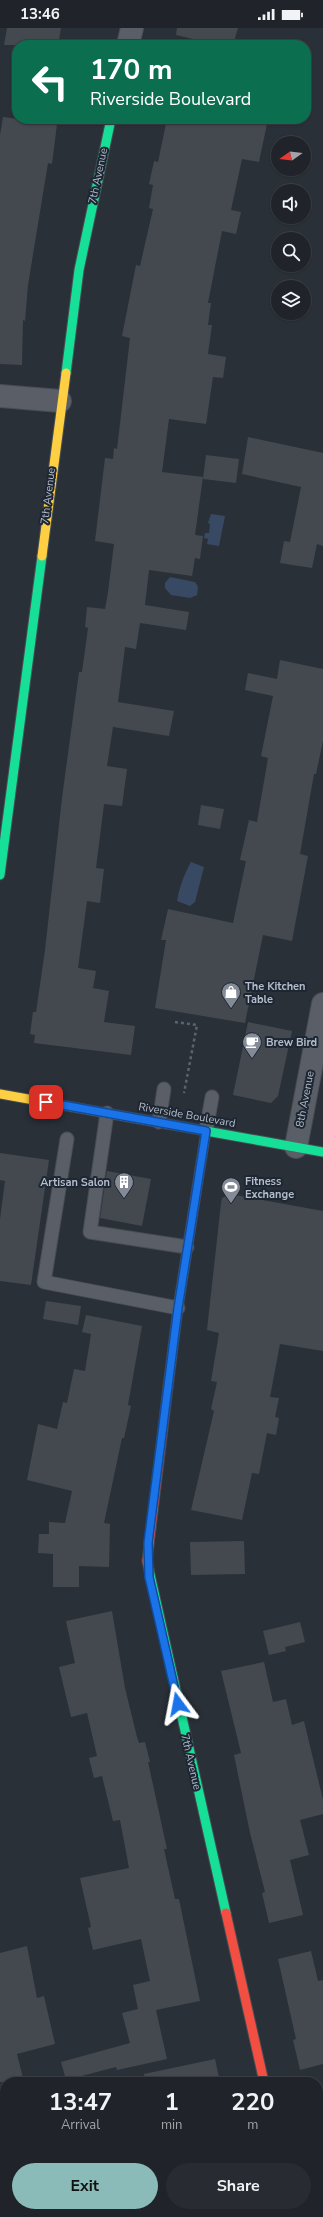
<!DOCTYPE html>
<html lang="en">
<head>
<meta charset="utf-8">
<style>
  :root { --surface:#20242a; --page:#282c32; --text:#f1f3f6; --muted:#a2a4a8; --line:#3d4147; --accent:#8bbbb9 }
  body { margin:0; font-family:"Nunito Sans",sans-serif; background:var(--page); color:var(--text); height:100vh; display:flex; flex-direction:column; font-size:15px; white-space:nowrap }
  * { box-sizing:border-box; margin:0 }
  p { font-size:13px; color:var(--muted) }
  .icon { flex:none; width:22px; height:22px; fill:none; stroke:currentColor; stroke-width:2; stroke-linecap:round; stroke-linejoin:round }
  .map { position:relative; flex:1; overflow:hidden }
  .drawer { position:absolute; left:0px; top:2049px; width:323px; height:140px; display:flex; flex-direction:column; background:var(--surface); border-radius:16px 16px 0 0; box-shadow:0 1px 3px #0004,0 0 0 1px var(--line) }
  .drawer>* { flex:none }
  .guide { position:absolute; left:12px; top:12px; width:299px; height:84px; border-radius:16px; box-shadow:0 1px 3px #0004,0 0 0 1px var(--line); background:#0b6e4f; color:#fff; overflow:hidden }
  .needle { width:26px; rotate:256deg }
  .tools { position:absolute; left:271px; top:108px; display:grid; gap:8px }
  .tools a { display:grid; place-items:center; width:40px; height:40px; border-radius:50%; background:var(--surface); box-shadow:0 1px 3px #0004,0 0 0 1px var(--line); font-size:20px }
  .pin { position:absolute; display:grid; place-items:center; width:34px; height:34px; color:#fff; margin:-17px; border-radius:8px; box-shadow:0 2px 6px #0006 }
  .me { position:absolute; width:44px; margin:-22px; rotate:347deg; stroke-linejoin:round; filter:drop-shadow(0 0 3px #0008) }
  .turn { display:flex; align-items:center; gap:14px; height:84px; padding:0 12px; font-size:18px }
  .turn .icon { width:52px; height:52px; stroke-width:2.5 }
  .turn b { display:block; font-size:28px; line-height:34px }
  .eta { display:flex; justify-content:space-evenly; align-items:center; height:68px; text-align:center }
  .eta b { font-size:24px; font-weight:700; line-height:28px }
  .action { display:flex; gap:8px; margin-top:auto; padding:8px 12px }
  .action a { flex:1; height:46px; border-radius:24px; background:var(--accent); color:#111; font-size:16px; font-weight:700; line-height:46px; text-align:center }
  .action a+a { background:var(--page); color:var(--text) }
  .status { display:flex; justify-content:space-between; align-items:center; height:28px; padding:0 20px; background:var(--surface); direction:ltr }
  .status svg { height:11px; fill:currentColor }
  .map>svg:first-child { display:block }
</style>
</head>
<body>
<div class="status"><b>13:46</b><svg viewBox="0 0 49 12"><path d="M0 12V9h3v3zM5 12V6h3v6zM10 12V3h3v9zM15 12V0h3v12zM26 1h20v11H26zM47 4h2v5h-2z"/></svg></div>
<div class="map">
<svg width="323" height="2189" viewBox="0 0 323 2189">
  <rect width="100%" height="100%" fill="#2a3038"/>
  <!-- water -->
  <g fill="#384963">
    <polygon points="211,486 225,488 219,518 207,516 208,511 204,510 205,505 209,505 210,496 208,495"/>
    <polygon points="170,549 195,554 198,559 197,567 190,570 171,567 165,560 165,555"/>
    <path d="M 191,834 L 204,839 L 195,874 L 190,878 L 177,873 C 179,861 184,846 191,834 Z"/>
  </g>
  <!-- building -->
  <g fill="#444950">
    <polygon points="7,0 61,0 58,17 4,17"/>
    <polygon points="177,0 238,0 233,17 218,17 176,7"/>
    <polygon points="3,89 57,96 52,136 48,135 28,257 25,293 23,292 22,337 0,336 0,107"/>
    <polygon points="167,91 268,91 259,134 242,131 231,182 241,184 236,206 222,203 208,275 211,275 208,297 212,297 208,326 226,329 223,350 213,349 206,396 169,391 162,444 203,449 195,507 203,508 200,531 195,530 192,548 149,542 145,577 189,584 186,602 140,595 136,621 125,619 118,674 174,683 169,708 113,699 107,738 127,741 122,778 104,776 96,840 104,841 100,875 87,873 78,940 96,943 93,960 109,963 104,994 135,998 131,1027 34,1015 35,1007 30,1006 33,984 36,984 45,922 62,770 79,644 82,644 88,600 85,599 87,579 105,581 108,564 114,516 95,513 105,430 113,431 114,420 117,421 130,310 122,308 136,237 140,238 153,181 149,180 153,157 149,156 154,133 158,134"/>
    <polygon points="248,409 323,425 323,518 317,516 312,540 280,535 284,513 290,514 301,459 242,446"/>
    <polygon points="206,427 239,431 236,455 203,451"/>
    <polygon points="280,632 323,641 323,713 316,746 314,746 300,826 308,828 292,913 263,907 245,995 155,980 166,912 161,912 168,881 233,895 246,833 240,832 249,792 257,794 268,730 261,728 273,668 245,662 248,645 277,651"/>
    <polygon points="201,777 224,781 220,801 198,797"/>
    <polygon points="248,994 292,1003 278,1068 271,1075 233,1067"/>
    <polygon points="0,1125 49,1132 31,1257 0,1253 0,1191 5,1153 0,1152"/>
    <polygon points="107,1143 151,1151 142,1198 100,1190"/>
    <polygon points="230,1166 323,1183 323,1323 280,1316 270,1369 279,1370 275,1389 279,1390 276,1407 267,1405 259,1446 252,1445 242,1492 191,1482 214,1383 211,1381 217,1354 211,1353 219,1305 207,1302 221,1175 222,1170"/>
    <polygon points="46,1273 81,1278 78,1297 43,1291"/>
    <polygon points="86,1287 142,1298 128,1377 131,1378 124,1410 122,1410 104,1495 110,1496 109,1539 79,1538 79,1559 53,1559 53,1526 38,1525 39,1506 49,1506 49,1494 65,1495 72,1463 27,1452 38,1396 57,1401 63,1374 67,1375 74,1341 85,1343 91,1306 82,1304"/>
    <polygon points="244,1513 245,1546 191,1547 190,1514"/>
    <polygon points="112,1583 125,1660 137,1709 139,1715 145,1714 150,1734 148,1734 167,1821 164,1821 175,1871 179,1871 200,1973 156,1982 167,2031 117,2042 116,2039 66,2052 61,2034 130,2015 122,1985 138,1981 133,1957 150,1953 141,1911 93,1922 88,1900 91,1899 80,1850 129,1840 120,1792 113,1793 102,1748 94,1750 89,1730 97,1728 87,1685 71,1689 59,1639 75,1635 66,1593"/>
    <polygon points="300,1594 305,1614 285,1619 286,1623 269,1627 263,1603"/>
    <polygon points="264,1634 273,1674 286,1671 292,1697 304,1693 323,1772 323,1786 300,1792 309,1827 290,1832 303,1887 269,1895 262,1865 265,1864 250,1805 234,1727 241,1725 221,1643"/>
    <polygon points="27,1918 37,1970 44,1968 55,2016 17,2026 24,2054 0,2054 0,1925"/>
    <polygon points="311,1923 318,1953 323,1952 323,2036 300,2042 293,2012 296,2011 278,1931"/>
    <polygon points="215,2031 220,2054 145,2054 144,2046"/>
  </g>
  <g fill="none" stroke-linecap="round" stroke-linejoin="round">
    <!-- lane casing -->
    <g stroke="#484c53" stroke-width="15">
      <g id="lane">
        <polyline points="107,1085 90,1204 187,1219"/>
        <polyline points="159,1094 164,1061"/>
        <polyline points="206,1103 212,1069"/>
        <polyline points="67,1111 44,1254 178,1280"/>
      </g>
    </g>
    <!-- street casing -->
    <g stroke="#484c53" stroke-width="24">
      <g id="street">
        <polyline points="128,17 132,0"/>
        <polyline points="0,368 60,373"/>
        <polyline points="296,1119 323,976"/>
        <polyline points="294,2184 295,2189"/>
      </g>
    </g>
    <!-- fast casing -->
    <g stroke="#484c53" stroke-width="11">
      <g id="fast">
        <polyline points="66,345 79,242 111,91"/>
        <polyline points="0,847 42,528"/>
        <polyline points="167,1096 323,1124"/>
        <polyline points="149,1542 226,1885"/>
      </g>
    </g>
    <!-- slow casing -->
    <g stroke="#484c53" stroke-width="11">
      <g id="slow">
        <polyline points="42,528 66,345"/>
        <polyline points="0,1066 167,1096"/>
        <polyline points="168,1359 178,1280 206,1103"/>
      </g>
    </g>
    <!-- jam casing -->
    <g stroke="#484c53" stroke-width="11">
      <g id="jam">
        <polyline points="149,1542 147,1533 168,1359"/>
        <polyline points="226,1885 264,2054"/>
      </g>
    </g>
    <!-- path -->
    <polyline stroke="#5d636a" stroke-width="2.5" stroke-dasharray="3 3" stroke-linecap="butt" points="175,994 197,997 184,1065"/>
    <!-- lane -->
    <use href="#lane" stroke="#5a5e66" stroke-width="13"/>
    <!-- street -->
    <use href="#street" stroke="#5a5e66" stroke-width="22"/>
    <!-- fast -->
    <use href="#fast" stroke="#16e098" stroke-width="9"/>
    <!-- slow -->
    <use href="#slow" stroke="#ffcf43" stroke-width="9"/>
    <!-- jam -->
    <use href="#jam" stroke="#f24e42" stroke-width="9"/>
  </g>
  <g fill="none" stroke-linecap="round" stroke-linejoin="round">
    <!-- route casing -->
    <g stroke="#114b97" stroke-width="10">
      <polyline id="route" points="46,1074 206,1103 178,1280 148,1515 149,1549 178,1676"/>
    </g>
    <!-- route -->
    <use href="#route" stroke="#1a73e8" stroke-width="7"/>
  </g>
  <!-- icons -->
  <defs>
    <g id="shop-pin" transform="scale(1)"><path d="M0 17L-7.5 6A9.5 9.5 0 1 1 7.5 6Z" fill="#848b96" stroke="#1d2633"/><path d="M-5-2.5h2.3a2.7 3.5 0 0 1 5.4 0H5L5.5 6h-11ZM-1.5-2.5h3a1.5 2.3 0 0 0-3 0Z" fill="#fff"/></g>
    <g id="cafe-pin" transform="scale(1)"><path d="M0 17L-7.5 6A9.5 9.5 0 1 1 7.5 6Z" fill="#848b96" stroke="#1d2633"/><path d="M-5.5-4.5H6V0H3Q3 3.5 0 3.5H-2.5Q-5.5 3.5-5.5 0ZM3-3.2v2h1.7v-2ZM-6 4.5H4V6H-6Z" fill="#fff"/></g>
    <g id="building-pin" transform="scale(1)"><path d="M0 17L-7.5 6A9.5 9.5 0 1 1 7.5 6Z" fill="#848b96" stroke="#1d2633"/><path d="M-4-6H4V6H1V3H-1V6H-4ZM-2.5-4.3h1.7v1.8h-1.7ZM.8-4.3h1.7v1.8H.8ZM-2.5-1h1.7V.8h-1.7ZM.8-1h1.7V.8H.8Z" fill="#fff"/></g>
    <g id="stadium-pin" transform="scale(1)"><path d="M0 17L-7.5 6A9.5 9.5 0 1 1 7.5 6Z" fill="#848b96" stroke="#1d2633"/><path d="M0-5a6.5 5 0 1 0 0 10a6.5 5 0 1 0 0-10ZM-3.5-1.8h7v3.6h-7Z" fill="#fff"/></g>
  </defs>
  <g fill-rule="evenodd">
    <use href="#shop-pin" x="231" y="964"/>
    <use href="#cafe-pin" x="252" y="1014"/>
    <use href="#building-pin" x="124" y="1154"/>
    <use href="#stadium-pin" x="231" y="1159"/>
  </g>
  <g text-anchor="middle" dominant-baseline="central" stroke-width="4" stroke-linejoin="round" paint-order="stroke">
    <!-- street labels -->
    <g font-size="11" fill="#b4bcc9" stroke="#1d2633">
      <text transform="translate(98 148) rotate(-78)">7th Avenue</text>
      <text transform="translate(48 468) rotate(-83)">7th Avenue</text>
      <text transform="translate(305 1071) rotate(-79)">8th Avenue</text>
      <text transform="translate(187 1087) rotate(10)">Riverside Boulevard</text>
      <text transform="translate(191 1734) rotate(77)">7th Avenue</text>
    </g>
    <!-- poi labels -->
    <g font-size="11" font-weight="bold" fill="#b4bcc9" stroke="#1d2633" text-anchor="start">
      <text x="245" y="958">The Kitchen<tspan x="245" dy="13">Table</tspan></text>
      <text x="266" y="1014">Brew Bird</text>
      <text x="245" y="1153">Fitness<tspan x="245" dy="13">Exchange</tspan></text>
      <text x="110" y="1154" text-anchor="end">Artisan Salon</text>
    </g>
  </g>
</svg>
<div class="tools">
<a><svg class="needle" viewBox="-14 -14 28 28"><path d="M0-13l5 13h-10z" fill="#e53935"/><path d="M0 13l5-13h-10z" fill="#a2a4a8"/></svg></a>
<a><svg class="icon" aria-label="sound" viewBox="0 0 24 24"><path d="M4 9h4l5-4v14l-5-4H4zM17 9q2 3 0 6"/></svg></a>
<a><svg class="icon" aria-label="search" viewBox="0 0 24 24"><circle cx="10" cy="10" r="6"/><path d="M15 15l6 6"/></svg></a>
<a><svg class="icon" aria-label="layers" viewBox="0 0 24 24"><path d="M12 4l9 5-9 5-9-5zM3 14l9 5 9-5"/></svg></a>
</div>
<div class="pin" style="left:46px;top:1074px;background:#d93025"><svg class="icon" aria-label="arrive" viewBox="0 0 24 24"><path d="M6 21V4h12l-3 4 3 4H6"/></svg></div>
<svg class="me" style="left:178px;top:1676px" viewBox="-20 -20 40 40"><path d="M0-17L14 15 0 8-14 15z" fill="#1a73e8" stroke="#fff" stroke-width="4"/></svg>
<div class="guide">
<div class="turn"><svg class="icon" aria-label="left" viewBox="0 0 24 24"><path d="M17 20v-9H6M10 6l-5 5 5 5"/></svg><div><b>170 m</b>Riverside Boulevard</div></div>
</div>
<section class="drawer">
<div class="eta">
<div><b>13:47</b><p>Arrival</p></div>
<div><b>1</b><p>min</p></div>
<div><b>220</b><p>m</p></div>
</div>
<div class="action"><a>Exit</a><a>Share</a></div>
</section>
</div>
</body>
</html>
